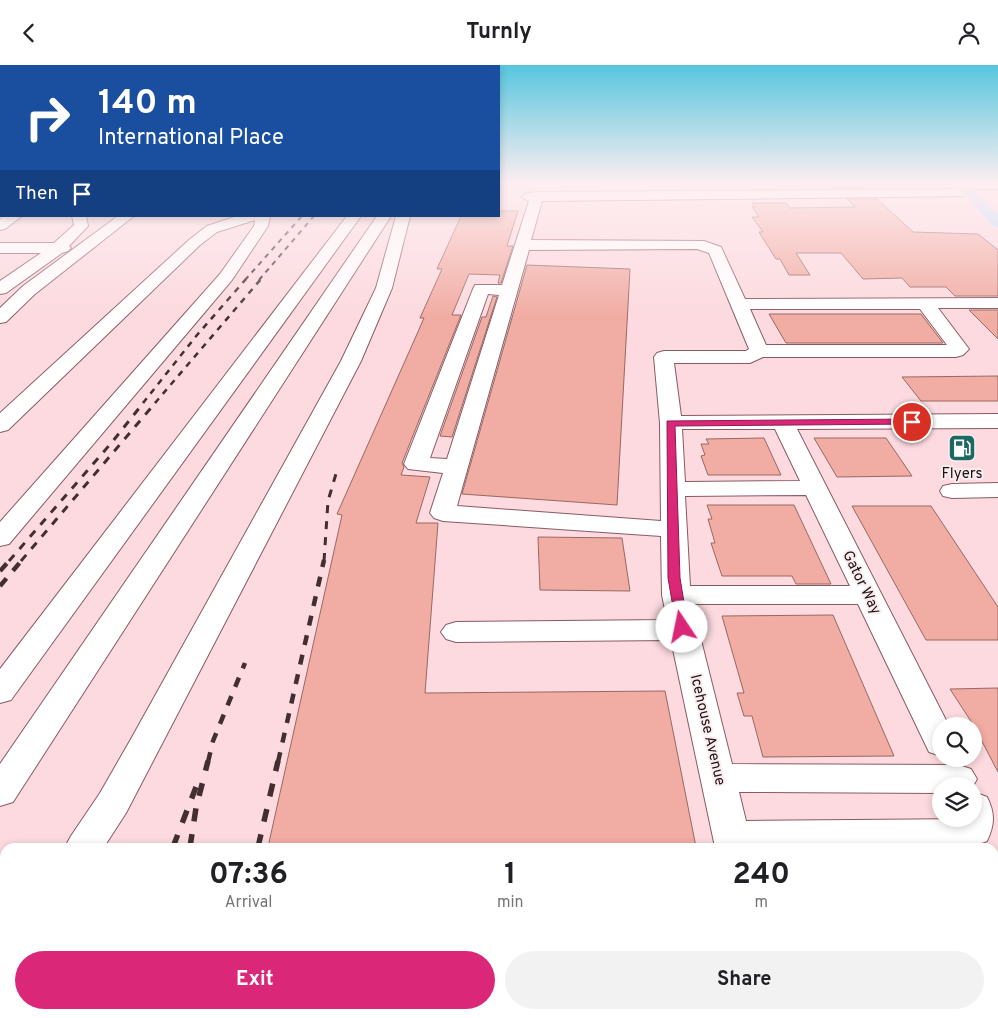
<!DOCTYPE html>
<html lang="en">
<head>
<meta charset="utf-8">
<style>
  :root { --surface:#fff; --page:#f2f2f2; --text:#202124; --muted:#757577; --accent:#db2777 }
  body { margin:0; font-family:Overpass,sans-serif; background:var(--page); color:var(--text); height:100vh; display:flex; flex-direction:column; font-size:19px; white-space:nowrap }
  * { box-sizing:border-box; margin:0 }
  p { font-size:16px; color:var(--muted) }
  .icon { flex:none; width:28px; height:28px; fill:none; stroke:currentColor; stroke-width:2; stroke-linecap:round; stroke-linejoin:round }
  .map { position:relative; flex:1; overflow:hidden }
  .details { position:absolute; left:0px; top:778px; width:999px; height:176px; display:flex; flex-direction:column; background:var(--surface); border-radius:15px 15px 0 0; box-shadow:0 2px 8px #0003 }
  .details>* { flex:none }
  .guide { position:absolute; left:0px; top:0px; width:500px; height:152px; box-shadow:0 2px 8px #0003; background:#1a4fa0; color:#fff; overflow:hidden }
  .fabs { position:absolute; left:932px; top:652px; display:grid; gap:10px }
  .fabs a { display:grid; place-items:center; width:50px; height:50px; border-radius:50%; background:var(--surface); box-shadow:0 2px 8px #0003; font-size:25px }
  .pin { position:absolute; display:grid; place-items:center; width:42px; height:42px; color:#fff; margin:-21px; border:2px solid #fff; border-radius:50%; box-shadow:0 1px 5px #0007 }
  .me { position:absolute; width:55px; margin:-28px; rotate:349deg; stroke-linejoin:round; filter:drop-shadow(0 0 4px #0008) }
  .turn { display:flex; align-items:center; gap:18px; height:105px; padding:0 15px; font-size:22px }
  .turn .icon { width:65px; height:65px; stroke-width:2.5 }
  .turn b { display:block; font-size:35px; line-height:42px }
  .then { display:flex; align-items:center; height:48px; padding:0 15px; background:#0003; gap:10px; font-size:19px }
  .eta { display:flex; justify-content:space-evenly; align-items:center; height:85px; text-align:center }
  .eta b { font-size:30px; font-weight:700; line-height:35px }
  .primary-button { display:flex; gap:10px; margin-top:auto; padding:10px 15px }
  .primary-button a { flex:1; height:58px; border-radius:30px; background:var(--accent); color:#fff; font-size:20px; font-weight:700; line-height:58px; text-align:center }
  .primary-button a+a { background:var(--page); color:var(--text) }
  header { display:flex; justify-content:space-between; align-items:center; height:65px; padding:0 15px; background:var(--surface); font-size:22px; font-weight:700 }
  .map>svg:first-child { display:block }
</style>
</head>
<body>
<header><svg class="icon" aria-label="back" viewBox="0 0 24 24"><path d="M15 5l-7 7 7 7"/></svg>Turnly<svg class="icon" aria-label="person" viewBox="0 0 24 24"><circle cx="12" cy="8" r="4"/><path d="M4 21q1-7 8-7t8 7"/></svg></header>
<div class="map">
<svg width="998" height="953" viewBox="0 0 998 953">
  <rect width="100%" height="100%" fill="#fcdadf"/>
  <!-- building -->
  <g fill="#f1aca3" stroke="#996862">
    <polygon points="830,118 859,118 865,123 835,123"/>
    <polygon points="847,134 877,134 913,167 978,169 998,185 998,231 955,231 946,222 910,222 902,213 863,214 841,188 796,188 810,210 789,210 780,194 776,194 759,167 763,167 752,152 759,152 752,142 755,142 752,138 786,138 790,143 855,142"/>
    <polygon points="499,146 518,146 507,181 513,181 501,218 498,218 500,210 469,209 452,250 461,250 402,398 404,402 401,410 430,412 416,458 438,458 425,628 665,626 696,782 268,782 342,450 337,449 417,269 424,253 420,253 442,204 437,204 461,151 499,151"/>
    <polygon points="527,200 630,204 617,440 462,429"/>
    <polygon points="493,231 497,232 452,372 440,371 482,252 486,252"/>
    <polygon points="969,245 998,245 998,274"/>
    <polygon points="769,249 921,249 943,278 786,278"/>
    <polygon points="998,311 998,336 921,336 902,312"/>
    <polygon points="764,373 781,410 708,410 701,391 705,390 701,379 709,379 706,374"/>
    <polygon points="814,373 886,373 912,411 837,412"/>
    <polygon points="707,440 794,440 831,519 796,519 792,511 722,511 711,478 715,478 708,454 712,454"/>
    <polygon points="852,441 931,441 998,542 998,575 926,575"/>
    <polygon points="538,472 622,473 630,526 540,525"/>
    <polygon points="833,550 894,691 763,692 752,651 744,651 737,628 744,628 722,551"/>
    <polygon points="998,623 998,707 974,661 950,624"/>
  </g>
  <g fill="none" stroke-linecap="round" stroke-linejoin="round">
    <!-- minor casing -->
    <g stroke="#8a5a63" stroke-width="2">
      <g id="minor">
        <polygon points="956,118 998,118 998,124 961,124 956,123 955,120"/>
        <path d="M 968,124 L 975,128 L 973,131 L 542,136 L 531,175 L 704,176 L 721,182 L 745,234 L 998,233 L 998,243 L 938,243 L 969,284 L 963,290 L 956,292 L 763,292 L 750,298 L 674,298 L 681,351 L 998,349 L 998,363 L 797,364 L 949,661 L 941,661 L 941,691 L 929,687 L 858,539 L 692,539 L 732,699 L 959,700 L 971,704 L 977,714 L 973,721 L 941,721 L 941,728 L 739,727 L 746,756 L 974,754 L 974,727 L 987,732 C 995,748 995,759 987,776 L 971,782 L 715,782 L 671,575 L 456,577 L 446,574 L 441,567 L 446,560 L 456,557 L 667,555 L 662,530 L 661,471 L 443,456 L 434,453 L 430,448 L 443,408 L 408,404 L 404,399 L 473,224 L 475,220 L 502,220 L 529,136 L 522,132 L 524,129 L 537,127 ZM 697,184 L 709,188 L 749,284 L 746,286 L 664,286 L 657,288 L 654,292 L 660,358 L 661,456 L 457,441 L 529,185 ZM 488,229 L 499,230 L 447,394 L 430,393 ZM 750,244 L 920,244 L 947,280 L 766,280 ZM 682,364 L 775,364 L 800,416 L 685,417 ZM 806,430 L 850,521 L 690,521 L 685,431 Z"/>
        <rect x="0" y="129" width="1" height="8"/>
        <polygon points="5,151 22,151 5,164 0,165 0,155"/>
        <polygon points="72,151 86,151 88,161 69,181 71,183 68,186 62,188 6,228 0,229 0,216 41,188 0,188 0,178 54,178 74,160"/>
        <polygon points="118,151 134,151 35,229 6,257 0,258 0,243 23,221"/>
        <polygon points="237,151 270,151 268,161 232,215 9,479 0,481 0,457 220,209 254,161 255,155 217,167 200,180 8,365 0,367 0,348 190,174 207,161"/>
        <polygon points="347,151 361,151 11,635 0,638 0,604"/>
        <polygon points="377,151 391,151 13,737 0,741 0,699"/>
        <polygon points="396,151 410,151 392,223 361,296 126,748 104,782 65,782 71,771 100,728 131,674 341,296 376,223"/>
        <polygon points="998,418 998,432 952,433 943,431 940,426 943,421 952,419"/>
        <polygon points="5,876 5,921 0,923 0,878"/>
      </g>
    </g>
    <!-- major casing -->
    <g stroke="#fff" stroke-width="1">
      <polygon id="major" points="952,118 967,118 998,149 998,163 993,161"/>
    </g>
    <!-- highway casing -->
    <g stroke="#fff" stroke-width="1">
      <polygon id="highway" points="0,144 1,151 5,152 0,153"/>
    </g>
    <!-- minor -->
    <use href="#minor" fill="#fff" fill-rule="evenodd"/>
    <!-- major -->
    <use href="#major" fill="#b8dcfb" fill-rule="evenodd"/>
    <!-- highway -->
    <use href="#highway" fill="#89c4f9" fill-rule="evenodd"/>
    <!-- rail-far4 -->
    <g stroke="#432e32" stroke-width="2" stroke-dasharray="5 5" stroke-linecap="butt">
      <polyline points="245,215 302,151"/>
      <polyline points="259,215 314,151"/>
    </g>
    <!-- rail-far3 -->
    <g stroke="#432e32" stroke-width="2.5" stroke-dasharray="6 6" stroke-linecap="butt">
      <polyline points="143,338 197,270 246,214"/>
      <polyline points="155,338 261,214"/>
    </g>
    <!-- rail-far2 -->
    <g stroke="#432e32" stroke-width="3" stroke-dasharray="8 8" stroke-linecap="butt">
      <polyline points="9,496 113,376 144,337"/>
      <polyline points="21,496 156,337"/>
      <polyline points="324,496 328,436 338,402"/>
    </g>
    <!-- rail-far1 -->
    <g stroke="#432e32" stroke-width="4.5" stroke-dasharray="10 10" stroke-linecap="butt">
      <polyline points="0,506 10,495"/>
      <polyline points="0,521 22,495"/>
      <polyline points="208,697 213,676 245,598"/>
      <polyline points="278,697 324,495"/>
    </g>
    <!-- rail -->
    <g stroke="#432e32" stroke-width="5.5" stroke-dasharray="13 13" stroke-linecap="butt">
      <polyline points="173,782 196,722"/>
      <polyline points="190,782 196,743 208,696"/>
      <polyline points="258,782 278,696"/>
      <polyline points="199,949 199,953"/>
    </g>
  </g>
  <!-- sky -->
  <linearGradient id="sky" x2="0" y2="1"><stop stop-color="#57c6df"/><stop offset="0.47" stop-color="#feeef1"/><stop offset="1" stop-color="#feeef1" stop-opacity="0"/></linearGradient>
  <rect width="998" height="252" fill="url(#sky)"/>
  <!-- route -->
  <polygon fill="#db2777" stroke="#8e194d" points="912,354 915,355 915,359 675,361 680,513 688,562 686,565 677,565 668,513 667,356"/>
  <!-- icons -->
  <defs>
    <g id="fuel-square" transform="scale(1.4375)"><rect x="-9" y="-9" width="18" height="18" rx="4" fill="#1d6862" stroke="#f9eeef"/><path d="M-5.5-6h7V0h2V4h1.3V-2.5L3-4.5l.8-.8L6-3V5H2.5V1h-1V6h-7ZM-4.2-4.7v3.2H.2V-4.7Z" fill="#fff"/></g>
  </defs>
  <g fill-rule="evenodd">
    <use href="#fuel-square" x="962" y="383"/>
  </g>
  <g text-anchor="middle" dominant-baseline="central" stroke-width="4" stroke-linejoin="round" paint-order="stroke">
    <!-- poi labels -->
    <g font-size="15" fill="#231014" stroke="#f9eeef">
      <text x="962" y="409">Flyers</text>
    </g>
    <!-- street labels -->
    <g font-size="15" fill="#231014" stroke="#f9eeef">
      <text transform="translate(861 518) rotate(64)">Gator Way</text>
      <text transform="translate(707 665) rotate(77)">Icehouse Avenue</text>
    </g>
  </g>
</svg>
<div class="fabs">
<a><svg class="icon" aria-label="search" viewBox="0 0 24 24"><circle cx="10" cy="10" r="6"/><path d="M15 15l6 6"/></svg></a>
<a><svg class="icon" aria-label="layers" viewBox="0 0 24 24"><path d="M12 4l9 5-9 5-9-5zM3 14l9 5 9-5"/></svg></a>
</div>
<div class="pin" style="left:912px;top:357px;background:#d93025"><svg class="icon" aria-label="arrive" viewBox="0 0 24 24"><path d="M6 21V4h12l-3 4 3 4H6"/></svg></div>
<svg class="me" style="left:682px;top:562px" viewBox="-20 -20 40 40"><circle r="19" fill="#fff"/><path d="M0-13L10 11 0 6-10 11z" fill="#db2777"/></svg>
<div class="guide">
<div class="turn"><svg class="icon" aria-label="right" viewBox="0 0 24 24"><path d="M7 20v-9h11M14 6l5 5-5 5"/></svg><div><b>140 m</b>International Place</div></div>
<div class="then">Then<svg class="icon" aria-label="arrive" viewBox="0 0 24 24"><path d="M6 21V4h12l-3 4 3 4H6"/></svg></div>
</div>
<section class="details">
<div class="eta">
<div><b>07:36</b><p>Arrival</p></div>
<div><b>1</b><p>min</p></div>
<div><b>240</b><p>m</p></div>
</div>
<div class="primary-button"><a>Exit</a><a>Share</a></div>
</section>
</div>
</body>
</html>
